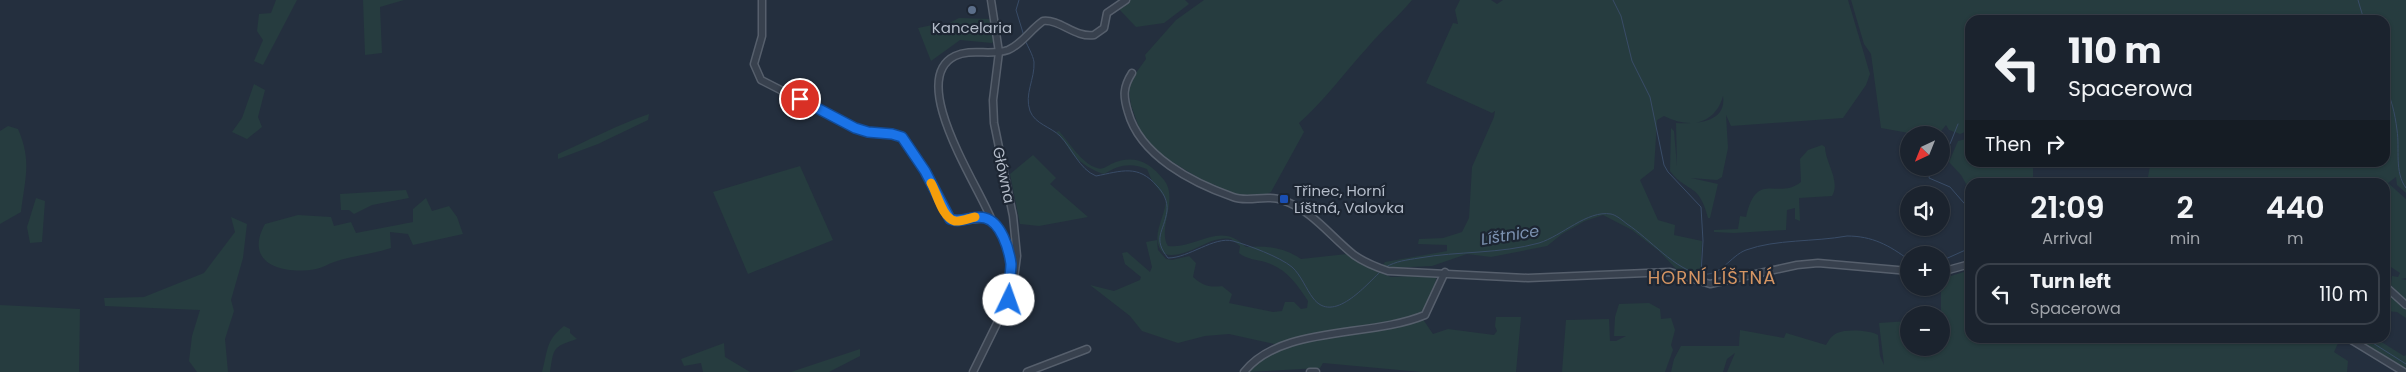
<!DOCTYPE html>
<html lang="en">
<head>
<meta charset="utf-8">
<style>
  :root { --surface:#1b232e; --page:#282f3a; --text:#f1f3f6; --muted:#a0a4aa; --line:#39404a }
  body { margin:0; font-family:Poppins,sans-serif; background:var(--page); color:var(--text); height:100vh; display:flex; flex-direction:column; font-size:19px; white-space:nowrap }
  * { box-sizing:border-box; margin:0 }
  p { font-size:16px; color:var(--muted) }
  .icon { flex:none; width:28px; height:28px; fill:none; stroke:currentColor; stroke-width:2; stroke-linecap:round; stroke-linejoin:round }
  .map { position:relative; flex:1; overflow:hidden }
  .sheet { position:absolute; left:1965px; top:178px; width:425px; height:165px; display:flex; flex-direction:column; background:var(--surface); border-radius:15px; box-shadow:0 1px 4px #0004,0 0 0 1px var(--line) }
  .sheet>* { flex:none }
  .guide { position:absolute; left:1965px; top:15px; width:425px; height:152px; border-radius:15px; box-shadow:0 1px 4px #0004,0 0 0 1px var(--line); background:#1b232e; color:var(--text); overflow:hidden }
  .needle { width:32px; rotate:223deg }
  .controls { position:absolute; left:1900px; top:126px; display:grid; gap:10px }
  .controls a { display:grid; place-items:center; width:50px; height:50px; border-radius:50%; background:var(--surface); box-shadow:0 1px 4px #0004,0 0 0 1px var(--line); font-size:25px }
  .pin { position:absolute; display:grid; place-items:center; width:42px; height:42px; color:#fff; margin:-21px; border:2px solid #fff; border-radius:50%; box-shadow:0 1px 5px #0007 }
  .me { position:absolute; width:55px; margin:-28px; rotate:3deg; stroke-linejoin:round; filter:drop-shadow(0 0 4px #0008) }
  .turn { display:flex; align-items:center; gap:18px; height:105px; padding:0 20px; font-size:22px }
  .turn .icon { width:65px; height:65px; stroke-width:2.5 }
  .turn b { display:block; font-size:35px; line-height:42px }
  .then { display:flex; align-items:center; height:48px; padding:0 20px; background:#0003; gap:10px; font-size:19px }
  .eta { display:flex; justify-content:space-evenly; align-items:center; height:85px; text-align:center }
  .eta b { font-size:30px; font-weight:600; line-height:35px }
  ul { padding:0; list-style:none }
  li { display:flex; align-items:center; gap:15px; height:62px; margin:0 10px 8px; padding:0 10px; border:2px solid var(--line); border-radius:15px }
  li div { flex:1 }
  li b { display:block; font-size:19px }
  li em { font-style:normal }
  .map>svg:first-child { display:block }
</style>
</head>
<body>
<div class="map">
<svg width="2406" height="372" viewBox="0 0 2406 372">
  <rect width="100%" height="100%" fill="#242f3e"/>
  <!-- green -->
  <g fill="#263c3f">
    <polygon points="276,0 297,0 263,65 254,61 263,40 257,31 259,14 271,13"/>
    <polygon points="363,0 404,0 380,7 382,53 365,55"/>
    <polygon points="1130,0 1185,0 1189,4 1164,23 1136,27 1119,9"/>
    <path d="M 1204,0 L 1412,0 C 1398,17 1381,31 1367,48 C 1344,73 1324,101 1299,123 L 1304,132 L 1271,192 C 1258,199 1243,197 1229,194 L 1228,191 L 1216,187 L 1214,184 L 1209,184 L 1154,151 L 1141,133 L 1131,105 L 1129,91 L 1133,77 L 1146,59 L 1145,55 L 1176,20 Z"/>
    <path d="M 1460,0 L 1491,0 L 1497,4 L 1503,0 L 1848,0 L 1870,74 L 1866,85 L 1843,118 L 1731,126 L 1726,115 L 1728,148 L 1722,177 L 1717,180 L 1691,178 L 1718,184 L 1710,218 L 1708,218 C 1699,182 1688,194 1670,171 L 1671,128 L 1674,131 L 1677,166 L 1676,123 C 1695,124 1727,123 1723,96 C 1715,125 1689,129 1664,116 L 1657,120 L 1654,169 L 1640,180 L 1658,220 L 1675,225 L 1674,235 L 1702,241 L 1700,278 L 1680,273 L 1660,252 L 1632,230 L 1603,215 L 1585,221 L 1562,234 L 1547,246 L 1491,257 L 1467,254 L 1432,266 L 1390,268 L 1383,265 L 1385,262 L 1447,251 L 1447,245 L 1418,244 L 1419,239 L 1443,238 L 1462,232 L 1469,218 L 1472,167 L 1494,117 L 1495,111 L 1492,113 L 1426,83 L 1453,23 L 1458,24 L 1455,10 Z"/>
    <polygon points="1851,0 2406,0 2406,193 2397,185 2396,177 2388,183 2406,199 2406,278 2401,279 2406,280 2406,301 2391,285 2392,276 2398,277 2400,273 2385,263 2385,182 2147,182 2150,166 2146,163 2385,162 2385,20 1970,20 1970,130 1960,134 1949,130 1946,125 1938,135 1920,135 1881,128 1871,54 1864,44"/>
    <polygon points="959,18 989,19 995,40 992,43 960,40 931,61 918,28 937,24 938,29"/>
    <polygon points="254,84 265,90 258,117 262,127 247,139 232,132 242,118"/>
    <path d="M 649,114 L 648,120 L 598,144 L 558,159 L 558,154 C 589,140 617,125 649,114 Z"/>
    <path d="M 8,126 L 18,129 C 32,161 25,179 21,212 L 0,224 L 0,131 Z"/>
    <path d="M 1059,131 C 1069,142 1082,164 1097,168 C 1102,170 1106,167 1111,164 C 1133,154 1149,161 1164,180 C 1179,199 1157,229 1168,246 C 1196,250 1219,220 1246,247 C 1266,245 1285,248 1301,259 L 1347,254 L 1373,270 L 1391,277 L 1436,275 C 1437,288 1428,305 1420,315 L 1433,334 L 1448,329 L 1494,335 L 1497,331 L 1495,326 L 1496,317 L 1521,317 L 1516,372 L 1421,372 L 1323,363 L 1320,368 L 1247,372 L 1252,365 L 1284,346 L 1229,334 L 1205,336 L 1178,343 L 1142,331 L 1130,316 L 1090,285 L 1114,291 L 1140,280 L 1141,277 L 1125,264 L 1122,253 L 1127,252 L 1150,272 L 1152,267 L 1146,242 L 1157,240 L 1158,250 L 1166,259 L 1172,260 L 1189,256 L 1196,263 L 1193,277 C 1202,285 1209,288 1222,286 L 1232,294 L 1229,303 L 1273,312 L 1282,311 L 1285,302 L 1294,302 L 1301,309 L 1307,308 L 1308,301 C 1297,284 1286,268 1265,262 C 1255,259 1248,260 1239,253 L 1240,246 L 1231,239 C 1207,235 1189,260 1164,254 C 1148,238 1166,217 1166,199 L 1152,181 L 1147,169 C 1131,162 1118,165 1104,174 C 1093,171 1081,163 1073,155 C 1067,147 1064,139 1056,132 Z"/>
    <polygon points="1970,138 1970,162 2033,163 2033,182 1970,182 1969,189 1961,175 1949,162 1958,141"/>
    <path d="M 1822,145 L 1825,147 C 1825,162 1841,181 1832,196 L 1799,198 L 1800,221 L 1795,219 L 1795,208 L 1787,210 L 1786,230 L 1734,233 L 1714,232 L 1714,230 L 1738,229 L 1740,216 L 1746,217 C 1757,169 1777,201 1801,182 L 1800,159 L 1808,150 Z"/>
    <polygon points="1033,155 1056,178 1050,184 1088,217 1039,226 1020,224 1010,174"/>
    <polygon points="800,166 833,240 748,274 713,192"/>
    <polygon points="406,190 409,198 372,205 354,214 349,210 341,210 340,194"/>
    <polygon points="36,198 45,201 42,242 30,243 27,227"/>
    <path d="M 426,198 L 432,211 L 449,206 L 457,217 L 463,234 L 413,245 L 408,234 L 390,232 L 391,248 C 372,254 352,256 334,262 C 328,264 322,268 316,269 C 283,275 243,264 265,224 L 298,215 L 331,217 L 334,226 L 351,222 L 356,233 L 413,222 L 413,209 Z"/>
    <polygon points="231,217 247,224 243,258 231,300 234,311 225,339 228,372 197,372 189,361 192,336 200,310 105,306 104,298 144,297 204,273 235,232"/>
    <path d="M 1970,270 L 1970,338 L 2338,338 L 2340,339 L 2334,352 L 2348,361 L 2347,372 L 1727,372 L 1735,353 L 1727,359 L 1723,372 L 1671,372 L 1674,359 L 1681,346 L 1739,346 L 1740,330 L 1784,338 L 1786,333 L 1826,345 C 1829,340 1831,336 1837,333 C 1846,329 1870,330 1878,335 L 1880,356 L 1884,365 L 1879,323 L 1909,321 L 1909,348 L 1941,348 L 1941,279 Z"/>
    <polygon points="2385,289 2406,305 2406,318 2397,312 2385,311"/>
    <polygon points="1649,303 1660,309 1661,319 1671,318 1675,330 1671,345 1673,350 1665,372 1562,372 1566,320 1609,319 1610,341 1616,341 1626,336 1614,336 1615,317 1619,304"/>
    <polygon points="0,305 80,309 79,372 0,372"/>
    <path d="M 564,326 L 570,329 L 570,333 L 577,339 C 552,347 554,348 550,372 L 542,372 C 548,351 545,341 564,326 Z"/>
    <polygon points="2354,338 2375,338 2404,356 2406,355 2406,368"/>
    <polygon points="724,343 725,357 750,372 703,372 701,363 684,366 681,359"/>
    <polygon points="860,349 860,356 829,372 791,372"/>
  </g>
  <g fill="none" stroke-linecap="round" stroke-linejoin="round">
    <!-- stream -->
    <g stroke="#394c67" stroke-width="1">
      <polyline points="1019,0 1016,10 1024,36"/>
      <polyline points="1613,0 1621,16 1632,61 1650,97 1664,165 1668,172 1701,207 1703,241 1701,274"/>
      <polyline points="2358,0 2364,20"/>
      <path d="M 1025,40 C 1028,47 1033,55 1034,62 C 1035,79 1024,94 1030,111 C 1035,124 1051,127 1060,136 C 1072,148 1079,169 1096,176 C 1122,171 1138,164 1157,186 C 1163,192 1168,201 1167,211 C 1164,232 1152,238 1168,258 C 1189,258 1214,236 1233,241 C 1248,245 1280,257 1292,267 C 1301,275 1306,289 1313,298 C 1333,325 1366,285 1381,271"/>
      <path d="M 2385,83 C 2391,99 2395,113 2397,130 C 2400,149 2394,172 2406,188"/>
      <polyline points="1941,153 1950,144 1958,124"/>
      <polyline points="1931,168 1929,178 1950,187 1970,210"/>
      <polyline points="1941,261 1970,248"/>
      <path d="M 1386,267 C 1396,261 1407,260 1419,258 C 1458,251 1500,254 1539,243 C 1562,236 1587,210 1611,214 C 1616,215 1622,220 1627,224 C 1649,238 1676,271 1701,274 C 1721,277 1730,256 1746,250 C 1776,239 1815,242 1847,236 C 1872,236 1889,245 1909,260"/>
      <polyline points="2365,338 2406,364"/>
    </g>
    <!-- minor casing -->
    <g stroke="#565f6c" stroke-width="9">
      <g id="minor">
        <path d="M 762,0 L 762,36 L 754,64 L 761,80 L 855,128 L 868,132 L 892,133 L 902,137 L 925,171 L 950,219 L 958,221 L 986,218 C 1001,226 1011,250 1011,267 C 1011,275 1009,279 1013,286"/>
        <path d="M 1132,73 C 1123,87 1123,96 1128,112 C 1140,156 1193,183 1233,197 C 1248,203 1267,194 1282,200 C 1312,210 1330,236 1354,255 C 1364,262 1376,267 1388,271 L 1528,278 L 1670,272 L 1710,284 L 1797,265 L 1818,263 L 1909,271"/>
        <path d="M 992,221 C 980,188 906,80 955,56 C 971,48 991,56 1008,50 C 1021,45 1031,29 1043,21 C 1060,19 1075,38 1094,35 L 1104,28 L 1107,13 L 1126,0"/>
        <polyline points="1941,272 1970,264"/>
        <polyline points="2385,286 2406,305"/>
        <polyline points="2348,338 2404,372"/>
        <polyline points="973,372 1009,299 1013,286 1017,256 1013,216 994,123 993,100 999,52 991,0"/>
        <polyline points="1027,372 1087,349"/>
        <path d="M 1244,372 C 1281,325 1370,338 1425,315 L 1445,272"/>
        <polyline points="1310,372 1316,372"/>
      </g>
    </g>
    <!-- minor -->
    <use href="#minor" stroke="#38414e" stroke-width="6"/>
  </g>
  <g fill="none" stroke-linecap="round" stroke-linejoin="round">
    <!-- route casing -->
    <g stroke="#114b97" stroke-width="12">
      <path id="route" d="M 800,99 L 855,128 L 868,132 L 892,134 L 902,137 L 925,171 L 950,219 C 962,224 973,214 985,218 C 1001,222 1009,249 1011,264 C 1011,273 1008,279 1013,286 L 1009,300"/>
    </g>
    <!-- route -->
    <use href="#route" stroke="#1a73e8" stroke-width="9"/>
    <!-- slow -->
    <path stroke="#f59e0b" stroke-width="9" d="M 931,183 C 937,193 942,218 955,221 C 961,222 969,218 975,217"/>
  </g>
  <!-- markers -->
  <circle fill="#5c6f8a" stroke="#1d2633" stroke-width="2" cx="972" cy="10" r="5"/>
  <rect fill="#1a4fb4" stroke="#1d2633" stroke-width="2" x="1279" y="194" width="10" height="10" rx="2.5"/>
  <g text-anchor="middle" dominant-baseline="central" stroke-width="4.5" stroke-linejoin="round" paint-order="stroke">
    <!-- poi labels -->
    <g font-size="15" fill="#b4bcc9" stroke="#1d2633">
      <text x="972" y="27">Kancelaria</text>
      <text x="1294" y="190" text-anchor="start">Třinec, Horní<tspan x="1294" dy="17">Líštná, Valovka</tspan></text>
    </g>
    <!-- street labels -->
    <g font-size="15" fill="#b4bcc9" stroke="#1d2633">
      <text transform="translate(1004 175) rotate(78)">Główna</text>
    </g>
    <!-- water labels -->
    <g font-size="16" font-style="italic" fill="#7c92b1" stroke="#1d2633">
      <text transform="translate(1510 235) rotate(-9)">Líštnice</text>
    </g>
    <!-- quarter labels -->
    <g font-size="18" letter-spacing="1" fill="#d59563" stroke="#1d2633">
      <text x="1712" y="277">HORNÍ LÍŠTNÁ</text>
    </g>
  </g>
</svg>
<div class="controls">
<a><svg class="needle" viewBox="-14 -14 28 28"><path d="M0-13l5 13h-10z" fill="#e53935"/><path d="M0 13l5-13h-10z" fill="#a0a4aa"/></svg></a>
<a><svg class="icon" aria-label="sound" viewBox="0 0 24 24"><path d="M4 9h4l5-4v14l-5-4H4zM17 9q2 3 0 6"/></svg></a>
<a>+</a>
<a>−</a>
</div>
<div class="pin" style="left:800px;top:99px;background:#d93025"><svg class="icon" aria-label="arrive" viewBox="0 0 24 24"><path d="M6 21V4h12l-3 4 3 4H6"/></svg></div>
<svg class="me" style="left:1009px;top:300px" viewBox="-20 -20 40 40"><circle r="19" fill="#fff"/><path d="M0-13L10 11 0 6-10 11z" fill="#1a73e8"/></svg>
<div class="guide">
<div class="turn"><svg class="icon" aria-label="left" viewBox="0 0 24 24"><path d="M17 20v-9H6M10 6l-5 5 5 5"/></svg><div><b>110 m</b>Spacerowa</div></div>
<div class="then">Then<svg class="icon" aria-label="right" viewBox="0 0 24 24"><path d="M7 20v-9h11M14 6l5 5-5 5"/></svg></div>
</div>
<section class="sheet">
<div class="eta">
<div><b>21:09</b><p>Arrival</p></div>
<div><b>2</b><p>min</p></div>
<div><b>440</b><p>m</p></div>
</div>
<ul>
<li><svg class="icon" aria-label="left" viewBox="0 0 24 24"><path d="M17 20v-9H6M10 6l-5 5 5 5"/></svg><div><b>Turn left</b><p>Spacerowa</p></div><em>110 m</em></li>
</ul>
</section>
</div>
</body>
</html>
